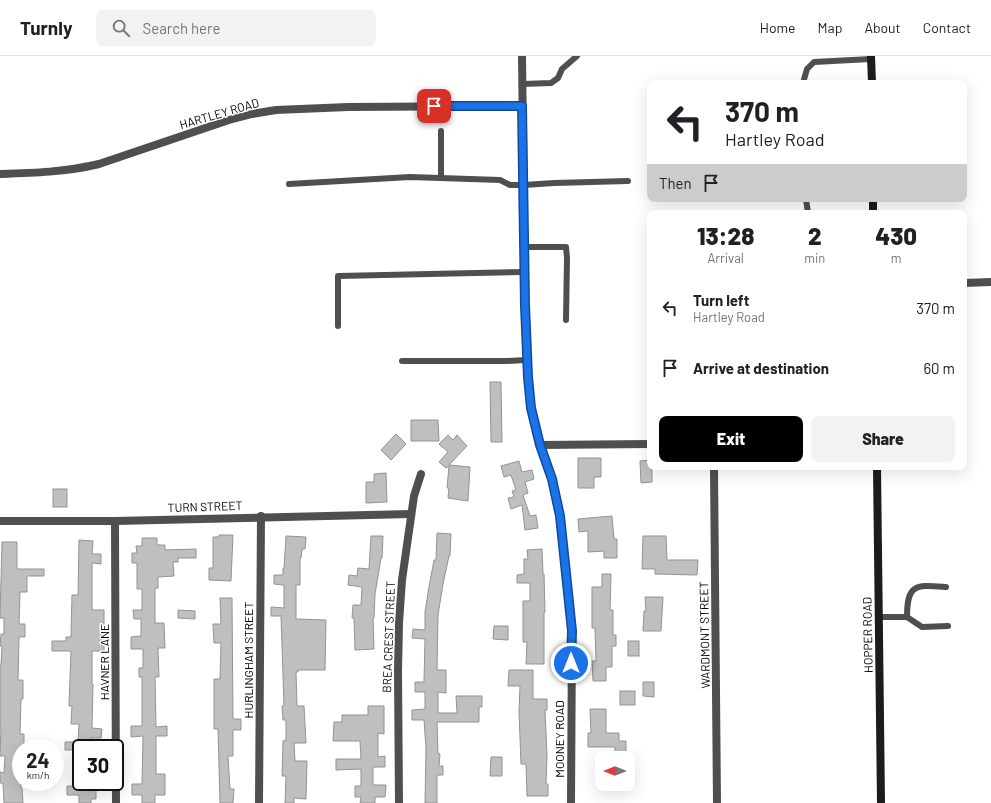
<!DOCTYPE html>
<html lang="en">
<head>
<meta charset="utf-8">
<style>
  :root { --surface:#fff; --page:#f2f2f2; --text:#202124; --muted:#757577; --line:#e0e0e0; --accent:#000 }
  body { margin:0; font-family:Barlow,sans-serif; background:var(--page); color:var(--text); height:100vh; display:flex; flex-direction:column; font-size:15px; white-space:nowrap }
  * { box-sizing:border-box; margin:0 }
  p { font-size:13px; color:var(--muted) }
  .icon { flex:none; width:22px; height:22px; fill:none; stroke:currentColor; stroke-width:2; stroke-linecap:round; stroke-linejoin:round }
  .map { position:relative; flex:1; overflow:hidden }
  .sheet { position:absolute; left:647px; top:154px; width:320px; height:260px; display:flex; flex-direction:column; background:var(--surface); border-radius:8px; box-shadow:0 4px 16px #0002 }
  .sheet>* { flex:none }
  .banner { position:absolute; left:647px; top:24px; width:320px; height:122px; border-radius:8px; box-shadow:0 4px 16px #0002; background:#fff; color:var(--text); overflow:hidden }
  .needle { width:26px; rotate:270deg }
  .tools { position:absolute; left:595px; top:695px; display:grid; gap:8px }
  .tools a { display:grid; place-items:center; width:40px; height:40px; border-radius:8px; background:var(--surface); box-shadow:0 4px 16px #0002; font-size:20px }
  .speed { position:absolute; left:12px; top:683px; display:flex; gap:8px; font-size:20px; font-weight:700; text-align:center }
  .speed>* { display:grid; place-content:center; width:52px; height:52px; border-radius:50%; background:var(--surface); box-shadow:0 4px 16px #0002; line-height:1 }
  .speed small { font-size:10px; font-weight:400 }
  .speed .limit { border:2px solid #111; border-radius:6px; background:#fff; color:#111 }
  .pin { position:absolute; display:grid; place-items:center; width:34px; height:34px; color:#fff; margin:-17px; border-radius:8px; box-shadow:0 2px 6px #0006 }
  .me { position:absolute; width:44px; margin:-22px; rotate:0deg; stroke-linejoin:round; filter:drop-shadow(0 0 3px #0008) }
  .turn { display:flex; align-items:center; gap:14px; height:84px; padding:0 12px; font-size:18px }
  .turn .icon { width:52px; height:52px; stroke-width:2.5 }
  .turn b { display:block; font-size:28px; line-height:34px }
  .then { display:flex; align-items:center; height:38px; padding:0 12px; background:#0003; gap:8px; font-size:15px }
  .eta { display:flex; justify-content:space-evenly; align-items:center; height:68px; text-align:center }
  .eta b { font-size:24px; font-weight:800; line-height:28px }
  .action { display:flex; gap:8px; margin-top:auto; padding:8px 12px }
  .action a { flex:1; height:46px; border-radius:8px; background:var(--accent); color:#fff; font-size:16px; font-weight:800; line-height:46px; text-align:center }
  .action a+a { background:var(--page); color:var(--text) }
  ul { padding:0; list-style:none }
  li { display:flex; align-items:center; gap:12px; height:60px; padding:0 12px }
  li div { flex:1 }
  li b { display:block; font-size:15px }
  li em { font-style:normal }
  header { display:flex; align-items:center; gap:24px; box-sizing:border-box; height:56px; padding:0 20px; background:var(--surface); border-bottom:1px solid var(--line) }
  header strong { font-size:19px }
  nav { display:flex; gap:22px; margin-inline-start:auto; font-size:14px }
  .search { width:280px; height:36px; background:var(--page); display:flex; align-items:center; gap:10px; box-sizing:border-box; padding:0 14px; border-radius:8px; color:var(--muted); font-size:15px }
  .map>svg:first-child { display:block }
</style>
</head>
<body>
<header>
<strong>Turnly</strong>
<div class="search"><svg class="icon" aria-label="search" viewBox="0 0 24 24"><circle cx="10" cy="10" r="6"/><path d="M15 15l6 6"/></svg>Search here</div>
<nav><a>Home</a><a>Map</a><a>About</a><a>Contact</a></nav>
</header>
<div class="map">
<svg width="991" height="747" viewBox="0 0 991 747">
  <rect width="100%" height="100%" fill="#fff"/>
  <!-- building -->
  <g fill="#bfbfbf" stroke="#939393">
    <polygon points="490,326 501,326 502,386 491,386"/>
    <polygon points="411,364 438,364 439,385 411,385"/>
    <polygon points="396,378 406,388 391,404 381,394"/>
    <polygon points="448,379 453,384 457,379 467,390 449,409 470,411 468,445 448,442 449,432 447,432 449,410 446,412 439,406 448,396 439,388"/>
    <polygon points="578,402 601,402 601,421 594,421 594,432 578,432"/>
    <polygon points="650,404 650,411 652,411 652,426 641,427 640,405"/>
    <polygon points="519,405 522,416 532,414 534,423 525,426 528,437 523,439 530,460 536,459 538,472 525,474 522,449 511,453 508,442 514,441 512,435 516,434 511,419 504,421 501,410"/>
    <polygon points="386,417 387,446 366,447 366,426 374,426 374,418"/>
    <rect x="53" y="433" width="14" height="18"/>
    <polygon points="612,460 614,483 617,483 617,502 604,502 604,495 588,496 588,475 579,476 578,463"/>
    <polygon points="437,477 451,478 450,500 449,500 443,528 438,559 437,614 446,614 446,637 438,636 438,657 457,657 456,640 482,640 482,651 479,651 479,666 437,666 438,697 440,698 439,710 443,710 443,719 437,719 437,747 425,747 426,692 424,664 412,664 412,654 425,653 425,636 415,636 415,626 424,626 425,583 412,582 413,573 425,574 425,556 429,531 434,504 436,504"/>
    <polygon points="219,479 233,479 231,525 209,524 209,512 213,512 213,481 219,481"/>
    <polygon points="286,480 306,481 305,493 302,493 301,502 300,502 300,529 296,529 296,563 326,564 325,614 298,614 298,616 296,616 297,650 304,650 306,687 294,687 295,705 307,705 306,743 294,742 294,747 285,747 286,720 282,720 283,685 286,684 286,664 283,664 282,650 284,650 281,560 271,560 271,551 284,552 284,529 274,528 274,519 283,519 283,512 284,512"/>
    <polygon points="371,480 383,480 382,502 381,502 375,538 374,562 373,562 374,593 355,594 354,562 352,562 353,549 361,549 362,531 348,529 349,519 357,520 358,512 369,513"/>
    <polygon points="643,480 666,480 667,504 698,504 697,519 655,518 655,513 642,513"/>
    <polygon points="142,482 157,482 157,489 165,489 165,494 196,493 196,502 178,502 178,506 173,506 174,520 158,521 158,532 155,532 155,567 164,567 165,592 158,592 159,621 155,621 156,671 167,670 167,680 156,680 156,718 165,718 165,739 155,739 155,747 142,747 142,739 132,739 132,728 142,728 143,680 131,681 131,670 142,670 142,621 139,621 139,612 143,612 143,593 131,593 131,581 141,580 141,563 134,563 133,554 142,554 142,533 137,533 137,507 132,507 132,497 137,497 136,490 142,490"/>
    <polygon points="79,484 93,485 92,498 101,498 101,508 92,507 92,554 104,554 104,595 92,595 92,628 93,628 92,672 102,673 101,682 91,682 91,692 81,692 81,694 65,694 65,686 78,686 79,668 71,668 72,650 69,650 71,595 52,595 52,585 66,585 66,581 71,581 72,539 78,539"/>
    <polygon points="2,486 17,486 17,513 44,513 44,520 27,520 27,536 20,536 19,568 25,568 25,581 19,581 18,624 23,624 23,643 21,643 20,678 24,678 24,692 21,692 21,732 22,732 23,747 4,747 3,727 0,727 0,716 4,717 5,700 0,700 1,672 0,672 0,609 1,609 2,590 0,590 1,578 4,578 4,562 0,562"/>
    <polygon points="542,493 543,518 544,518 545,556 544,557 544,608 526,608 527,586 523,586 523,545 530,545 530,527 517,527 517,519 524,518 524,503 528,503 527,494"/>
    <polygon points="602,518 611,518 610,554 613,554 613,579 616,579 616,590 612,590 612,611 606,611 606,625 593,625 592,605 596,605 595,572 592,572 592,531 602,531"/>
    <polygon points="645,541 663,541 661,575 643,575 644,555 646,555"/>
    <polygon points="220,542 232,542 233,663 241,663 241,674 233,674 233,700 228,700 230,733 234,733 233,747 220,747 218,673 214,673 214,623 220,623 221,587 214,587 213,568 221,568"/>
    <polygon points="178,554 195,555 195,563 178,562"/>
    <polygon points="494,570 508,570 508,584 493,583"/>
    <rect x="628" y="585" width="11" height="15"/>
    <polygon points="509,614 533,614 533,643 547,643 547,654 545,654 547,700 546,728 548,728 548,740 527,740 526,708 521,708 519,656 520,630 508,630"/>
    <polygon points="643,626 654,626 654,641 643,640"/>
    <rect x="620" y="635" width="15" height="14"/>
    <polygon points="368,650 384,650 384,678 378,677 378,701 385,700 385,711 373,711 373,729 386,729 385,741 375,741 375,747 360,747 361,741 355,741 355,730 361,730 361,713 336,714 336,703 361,703 360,685 333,685 334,666 342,666 342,659 368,659"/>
    <polygon points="590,653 606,653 606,677 619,677 619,685 626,685 626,698 615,698 615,691 588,691 588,677 591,677"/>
    <polygon points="491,701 502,701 502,720 490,720"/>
    <polygon points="76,726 92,726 93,730 96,730 96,743 91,743 91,747 79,747 79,739 67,739 67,730 76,730"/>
  </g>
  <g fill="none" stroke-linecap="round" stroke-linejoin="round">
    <!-- service -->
    <g stroke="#4f4f4f" stroke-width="6">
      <polyline points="803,27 807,13 814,6 871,3"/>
      <polyline points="522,28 551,27 558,22 562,13 577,0"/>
      <polyline points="441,121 441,75"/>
      <polyline points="289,128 410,121 500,124 510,129 524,129 554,127 628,125"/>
      <polyline points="806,143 808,157"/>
      <polyline points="524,191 566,191 567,202 566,264"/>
      <polyline points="338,270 338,220 525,216"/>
      <polyline points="402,305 506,305 527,304"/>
      <path d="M 879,561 L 907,561 C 907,527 916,529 946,531"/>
      <polyline points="907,561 922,571 948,570"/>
    </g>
    <!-- minor -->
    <g stroke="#4f4f4f" stroke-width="8">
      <polyline points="522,0 525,249 528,321 531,352 540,389 552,423 560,460 572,575 571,747"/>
      <path d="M 0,118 C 33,117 66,116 99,108 L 229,64 L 252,58 L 276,54 L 348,51 L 522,50"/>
      <polyline points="964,227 991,226"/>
      <polyline points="540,389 650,388"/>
      <polyline points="714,411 717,747"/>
      <polyline points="0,465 115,465 411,458"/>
      <polyline points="115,465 116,747"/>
      <polyline points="259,747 261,460"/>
      <polyline points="399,747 398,615 399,567 402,524 414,440 421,418"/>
    </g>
    <!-- secondary -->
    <g stroke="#1c1c1c" stroke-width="8">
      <polyline points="871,0 872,27"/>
      <polyline points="873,143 873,157"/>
      <polyline points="877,411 881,747"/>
    </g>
  </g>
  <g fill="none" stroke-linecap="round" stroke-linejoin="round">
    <!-- route casing -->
    <g stroke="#114b97" stroke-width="10">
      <polyline id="route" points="434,50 522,50 525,249 528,321 531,352 540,389 552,423 560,460 572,575 571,607"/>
    </g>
    <!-- route -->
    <use href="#route" stroke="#1a73e8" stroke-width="7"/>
  </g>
  <g text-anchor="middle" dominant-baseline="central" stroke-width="3" stroke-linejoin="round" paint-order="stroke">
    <!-- street labels -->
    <g font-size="12" fill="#000" stroke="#fff">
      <text transform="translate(219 57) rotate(-16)">HARTLEY ROAD</text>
      <text transform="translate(205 450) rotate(-2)">TURN STREET</text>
      <text transform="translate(704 579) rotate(-91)">WARDMONT STREET</text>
      <text transform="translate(867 579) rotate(-91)">HOPPER ROAD</text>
      <text transform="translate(388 581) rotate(-88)">BREA CREST STREET</text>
      <text transform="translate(248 604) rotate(-90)">HURLINGHAM STREET</text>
      <text transform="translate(104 606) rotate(-90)">HAVNER LANE</text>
      <text transform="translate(559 683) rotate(-90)">MOONEY ROAD</text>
    </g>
  </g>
</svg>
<div class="tools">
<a><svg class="needle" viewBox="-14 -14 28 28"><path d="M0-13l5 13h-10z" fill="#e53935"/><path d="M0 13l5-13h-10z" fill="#757577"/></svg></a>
</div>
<div class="speed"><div>24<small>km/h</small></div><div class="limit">30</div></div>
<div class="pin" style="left:434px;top:50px;background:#d93025"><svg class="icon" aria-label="arrive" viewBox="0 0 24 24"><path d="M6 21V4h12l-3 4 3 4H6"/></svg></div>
<svg class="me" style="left:571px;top:607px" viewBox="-20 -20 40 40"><circle r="17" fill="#1a73e8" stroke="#fff" stroke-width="3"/><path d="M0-11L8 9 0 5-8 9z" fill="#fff"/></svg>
<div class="banner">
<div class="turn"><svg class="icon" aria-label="left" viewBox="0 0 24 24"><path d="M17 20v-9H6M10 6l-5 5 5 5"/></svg><div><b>370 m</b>Hartley Road</div></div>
<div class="then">Then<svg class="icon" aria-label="arrive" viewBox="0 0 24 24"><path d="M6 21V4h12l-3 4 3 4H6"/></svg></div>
</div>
<section class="sheet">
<div class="eta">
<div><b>13:28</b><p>Arrival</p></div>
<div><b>2</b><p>min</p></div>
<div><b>430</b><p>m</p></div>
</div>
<ul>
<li><svg class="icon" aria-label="left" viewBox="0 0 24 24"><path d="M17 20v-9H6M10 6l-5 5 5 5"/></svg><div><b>Turn left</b><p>Hartley Road</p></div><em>370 m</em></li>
<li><svg class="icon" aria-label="arrive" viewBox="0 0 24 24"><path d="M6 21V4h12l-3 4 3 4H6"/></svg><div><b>Arrive at destination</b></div><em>60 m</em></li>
</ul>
<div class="action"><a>Exit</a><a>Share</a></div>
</section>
</div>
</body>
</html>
